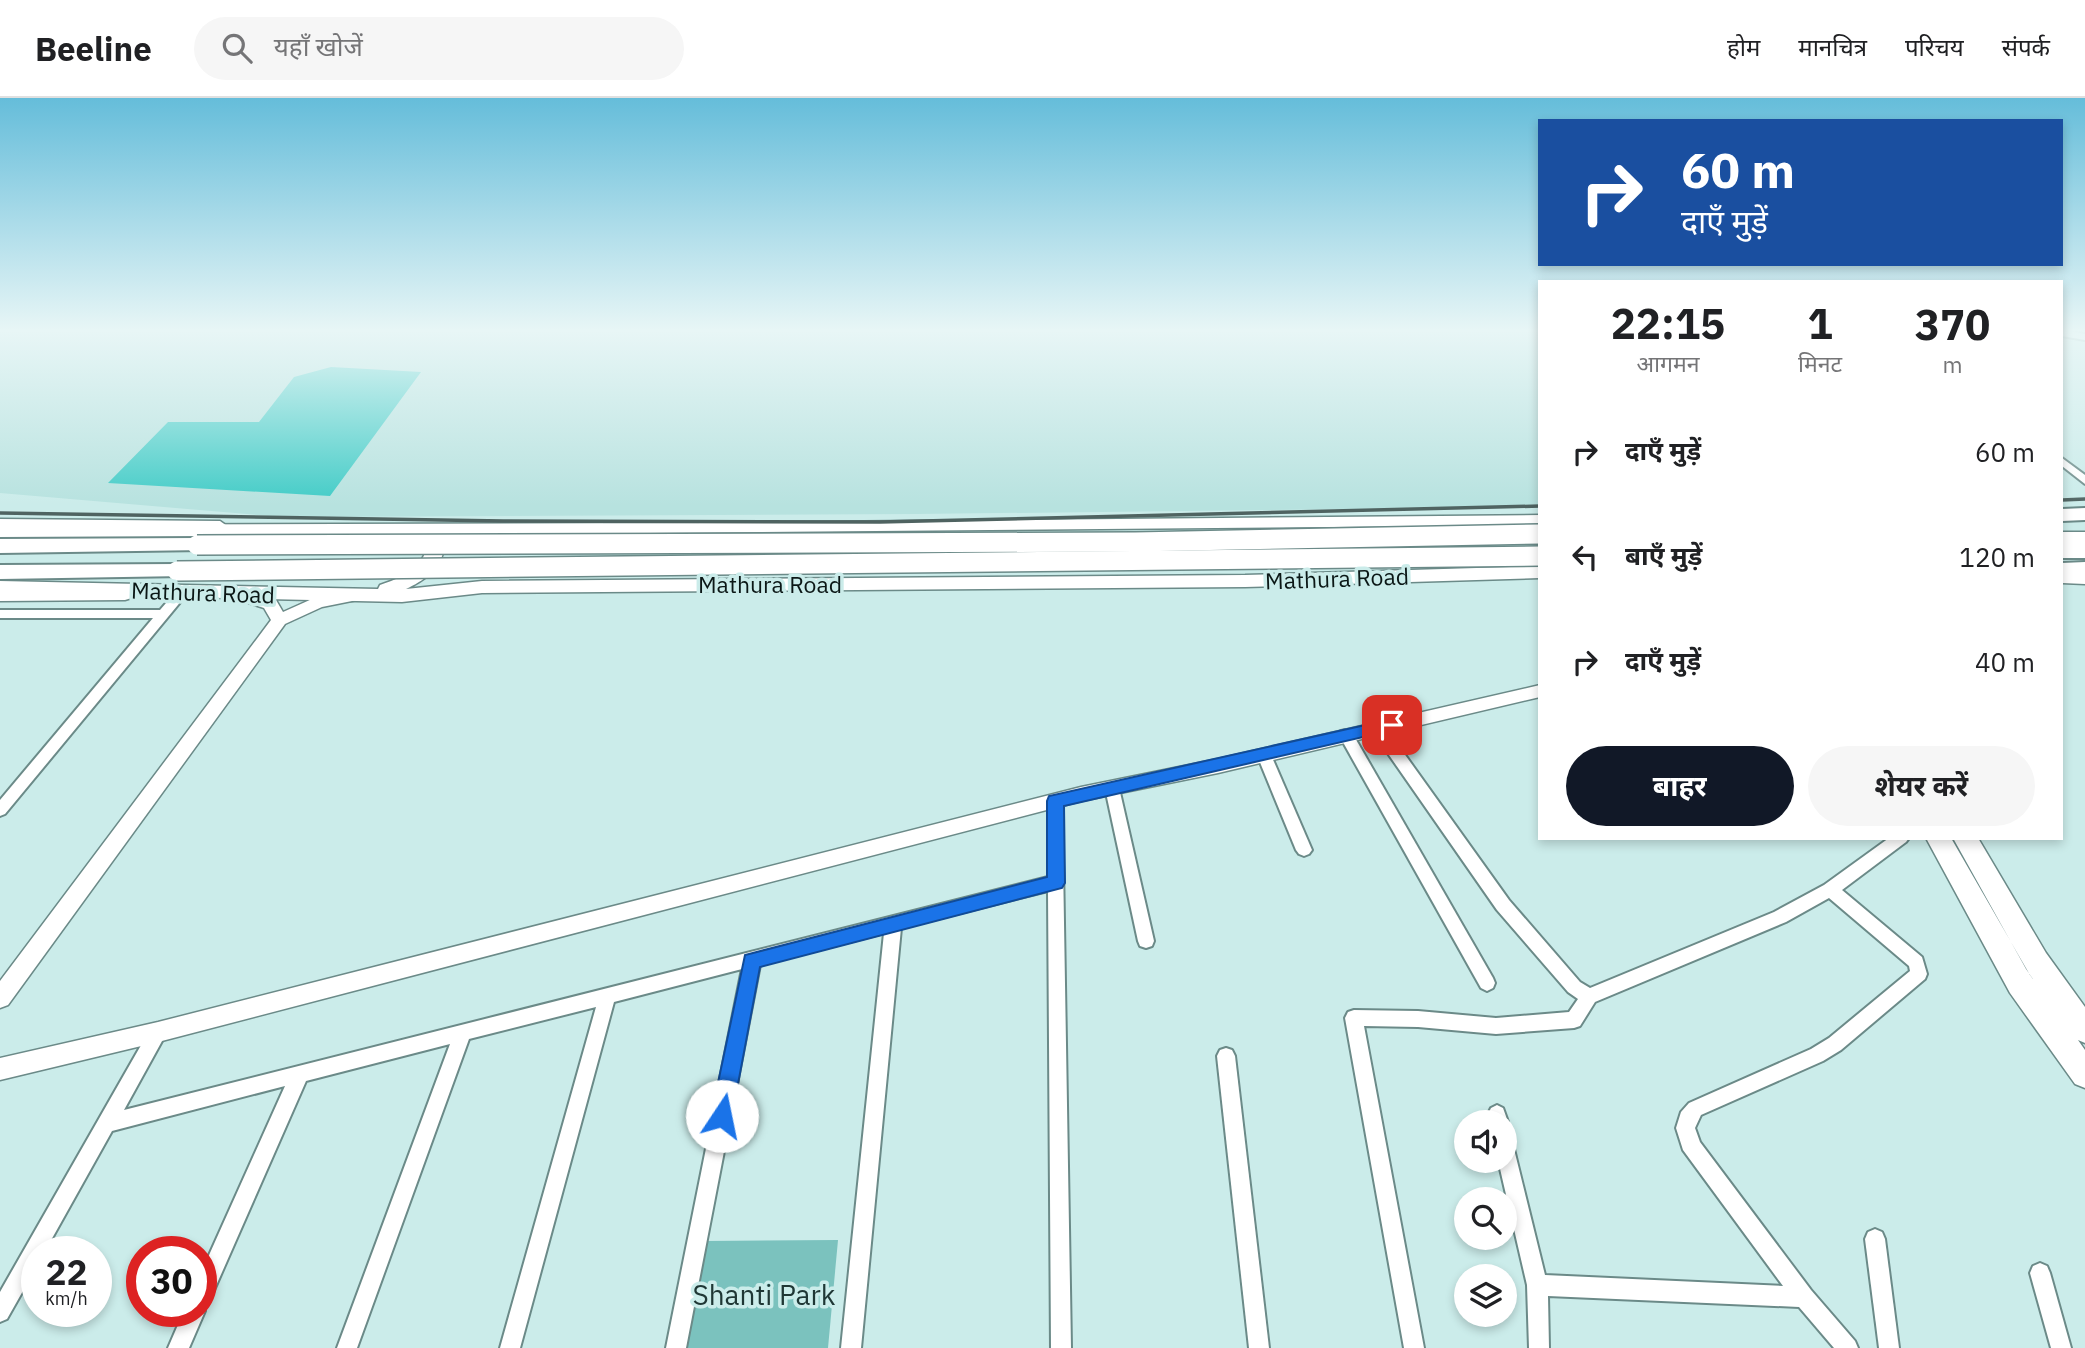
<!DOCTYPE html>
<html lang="hi">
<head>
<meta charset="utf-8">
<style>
  :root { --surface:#fff; --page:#f6f6f6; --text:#202124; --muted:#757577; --line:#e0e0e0; --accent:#111827 }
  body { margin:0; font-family:"IBM Plex Sans","Noto Sans Devanagari",sans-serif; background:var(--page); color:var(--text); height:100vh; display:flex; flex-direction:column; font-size:26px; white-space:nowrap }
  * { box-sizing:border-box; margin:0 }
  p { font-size:23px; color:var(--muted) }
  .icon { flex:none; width:38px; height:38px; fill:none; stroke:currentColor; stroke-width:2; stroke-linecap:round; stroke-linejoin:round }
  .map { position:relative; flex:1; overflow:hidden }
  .panel { position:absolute; left:1538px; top:182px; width:525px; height:560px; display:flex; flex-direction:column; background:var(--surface); border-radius:0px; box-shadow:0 4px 10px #0003 }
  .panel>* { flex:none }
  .top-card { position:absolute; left:1538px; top:21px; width:525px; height:147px; border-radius:0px; box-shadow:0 4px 10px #0003; background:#1a4fa0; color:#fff; overflow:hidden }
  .buttons { position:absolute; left:1454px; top:1012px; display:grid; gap:14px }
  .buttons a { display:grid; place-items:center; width:63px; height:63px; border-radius:50%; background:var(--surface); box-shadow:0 4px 10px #0003; font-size:35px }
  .speed { position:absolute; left:21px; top:1138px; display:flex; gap:14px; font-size:35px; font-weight:700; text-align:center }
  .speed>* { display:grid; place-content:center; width:91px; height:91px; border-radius:50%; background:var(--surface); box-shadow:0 4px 10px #0003; line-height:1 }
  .speed small { font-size:18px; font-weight:400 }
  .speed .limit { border:10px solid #d22; background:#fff; color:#111 }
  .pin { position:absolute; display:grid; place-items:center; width:60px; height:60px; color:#fff; margin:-30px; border-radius:14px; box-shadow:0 4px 10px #0006 }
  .me { position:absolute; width:77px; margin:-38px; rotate:11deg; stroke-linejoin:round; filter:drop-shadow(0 0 5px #0008) }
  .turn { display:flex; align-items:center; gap:24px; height:147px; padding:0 28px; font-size:32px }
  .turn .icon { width:91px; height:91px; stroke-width:2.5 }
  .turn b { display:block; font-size:49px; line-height:60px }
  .eta { display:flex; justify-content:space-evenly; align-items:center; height:119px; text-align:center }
  .eta b { font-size:42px; font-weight:700; line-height:49px }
  .cta { display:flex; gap:14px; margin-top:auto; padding:14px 28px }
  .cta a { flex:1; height:80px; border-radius:42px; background:var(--accent); color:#fff; font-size:28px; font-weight:700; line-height:80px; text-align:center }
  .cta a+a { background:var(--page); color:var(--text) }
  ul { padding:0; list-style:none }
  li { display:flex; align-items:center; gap:21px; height:105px; padding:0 28px }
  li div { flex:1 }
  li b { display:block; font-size:26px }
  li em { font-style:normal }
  header { display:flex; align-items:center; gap:42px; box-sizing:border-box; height:98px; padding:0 35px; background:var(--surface); border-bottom:2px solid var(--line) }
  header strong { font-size:33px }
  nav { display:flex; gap:38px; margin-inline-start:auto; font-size:24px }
  .search { width:490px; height:63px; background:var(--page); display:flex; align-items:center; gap:18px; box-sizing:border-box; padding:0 24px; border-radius:38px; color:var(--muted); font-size:26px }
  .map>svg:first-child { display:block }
</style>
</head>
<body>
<header>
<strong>Beeline</strong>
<div class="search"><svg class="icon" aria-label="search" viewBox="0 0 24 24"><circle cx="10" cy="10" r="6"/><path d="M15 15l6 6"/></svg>यहाँ खोजें</div>
<nav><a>होम</a><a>मानचित्र</a><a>परिचय</a><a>संपर्क</a></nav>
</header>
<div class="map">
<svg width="2085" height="1250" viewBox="0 0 2085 1250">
  <rect width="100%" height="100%" fill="#cbecea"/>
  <!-- built -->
  <polygon fill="#b7e2df" points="0,233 1540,233 1540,409 916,416 281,419 0,395"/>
  <!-- green -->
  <polygon fill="#7bc2be" points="838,1142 828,1250 685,1250 706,1143"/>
  <!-- water -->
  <polygon fill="#40cbc6" points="331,269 421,274 330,398 108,385 168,324 259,324 294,279"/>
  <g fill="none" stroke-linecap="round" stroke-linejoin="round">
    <!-- minor casing -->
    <g stroke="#6b8a88" stroke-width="4">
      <g id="minor">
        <polygon points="2062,232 2085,236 2085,242 2062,238"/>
        <polygon points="2062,360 2085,377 2085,386 2062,368"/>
        <polygon points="183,489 189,493 187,496 5,716 0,718 0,702 153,520 0,520 0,512 160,512 179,490"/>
        <polygon points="1378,625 1383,626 1509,802 1580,884 1590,890 1774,814 1824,787 1889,740 1909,740 1906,744 1842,792 1922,859 1927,876 1925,881 1841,952 1823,963 1701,1017 1695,1030 1700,1044 1811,1192 1855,1243 1858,1250 1834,1250 1799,1209 1548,1198 1549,1250 1529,1250 1527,1187 1498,1062 1505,1062 1505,1041 1512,1043 1545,1177 1783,1188 1683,1052 1676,1030 1681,1014 1689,1005 1811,951 1829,940 1910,873 1909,868 1829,800 1786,824 1595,904 1580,928 1574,930 1496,936 1418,929 1364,928 1424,1250 1404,1250 1345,920 1348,914 1354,912 1418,913 1496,920 1569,914 1578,901 1568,894 1497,812 1373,634 1371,630"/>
        <polygon points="1346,632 1351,633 1493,880 1495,885 1493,890 1487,893 1481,890 1339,637 1341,633"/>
        <polygon points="1264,652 1269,653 1271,657 1312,752 1309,756 1304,758 1299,756 1296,752 1257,657 1259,653"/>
        <polygon points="1112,684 1117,686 1119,690 1154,843 1152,848 1146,850 1140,848 1138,843 1105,690 1107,686"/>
        <polygon points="1055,697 1060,699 1062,703 1071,1250 1051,1250 1048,793 901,830 861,1250 841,1250 884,835 760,867 686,1250 666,1250 742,871 614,904 520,1250 500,1250 596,909 469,941 357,1250 337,1250 450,946 306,983 208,1206 203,1208 205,1213 189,1250 168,1250 184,1213 201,1213 201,1175 285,988 112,1033 45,1153 37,1153 37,1168 7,1221 0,1224 0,1194 152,928 158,926 164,928 167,934 124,1012 1048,779 1048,703 1050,699"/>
        <polygon points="1226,950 1232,952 1235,958 1269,1250 1249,1250 1217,958 1220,952"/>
        <polygon points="1497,1007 1503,1010 1508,1024 1505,1031 1505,1024 1490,1024 1488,1016 1491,1010"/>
        <polygon points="1875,1131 1882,1134 1885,1141 1899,1250 1879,1250 1865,1141 1868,1134"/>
        <polygon points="2040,1165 2047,1168 2050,1175 2071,1250 2051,1250 2030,1175 2033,1168"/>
      </g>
    </g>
    <!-- tertiary casing -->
    <g stroke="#6b8a88" stroke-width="3">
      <g id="tertiary">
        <polygon points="0,421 220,423 227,428 220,433 0,431"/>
        <polygon points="132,489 140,494 138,498 125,502 0,503 0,493 123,492"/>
        <polygon points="235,490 276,502 283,514 312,501 351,493 359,498 357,502 322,509 285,526 8,907 0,910 0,883 271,522 264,510 229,499 227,495"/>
        <polygon points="1540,587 1540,599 1218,675 1081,703 158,944 0,982 0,960 158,924 1081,689 1218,661"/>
      </g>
    </g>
    <!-- secondary casing -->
    <g stroke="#6b8a88" stroke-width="3">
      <path id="secondary" d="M 1540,417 L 1540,427 L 435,437 L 444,451 C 440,472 423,483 406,491 L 482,483 L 1245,477 L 1540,468 L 1540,480 L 1245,489 L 482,495 L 402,504 L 0,495 L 0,483 L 378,491 L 380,487 C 398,481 422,472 426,451 L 413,437 L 0,439 L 0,427 L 713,425 Z"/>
    </g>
    <!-- primary casing -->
    <g stroke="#6b8a88" stroke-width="3">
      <g id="primary">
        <rect x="2062" y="434" width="23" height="12"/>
        <polygon points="2085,472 2085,486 2062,485 2062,473"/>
        <polygon points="1926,740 1951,740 2030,877 2044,897 2026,871 1953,740 1978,740 2046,855 2085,909 2085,945 2078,942 2085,952 2085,990 2075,986 2010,895"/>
      </g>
    </g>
    <!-- trunk casing -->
    <g stroke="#6b8a88" stroke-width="4">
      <g id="trunk">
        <polygon points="2085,410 2085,422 2062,423 2062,411"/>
        <polygon points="197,440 204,442 208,447 204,452 0,455 0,441"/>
        <rect x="2062" y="446" width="23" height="14"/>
        <polygon points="2085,464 2085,478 2062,479 2062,465"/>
        <polygon points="177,466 185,468 188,473 185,478 0,481 0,467"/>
      </g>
    </g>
    <!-- minor -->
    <use href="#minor" fill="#fff" fill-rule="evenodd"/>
    <!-- tertiary -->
    <use href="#tertiary" fill="#fff" fill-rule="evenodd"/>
    <!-- secondary -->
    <use href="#secondary" fill="#fff" fill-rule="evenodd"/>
    <!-- primary -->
    <use href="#primary" fill="#fff" fill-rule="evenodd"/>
    <!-- trunk -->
    <use href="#trunk" fill="#fff" fill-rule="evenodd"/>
    <!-- rail -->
    <g stroke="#4f6361" stroke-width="3.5">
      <polyline points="2062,402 2085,401"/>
      <polyline points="0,415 503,423 880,424 1540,408"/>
    </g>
    <!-- trunk-bridge casing -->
    <g stroke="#6b8a88" stroke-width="22" stroke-linecap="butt">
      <g id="trunk-bridge">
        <polyline points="197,447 1135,444 1540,436"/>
        <polyline points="177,473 1540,458"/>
      </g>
    </g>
    <!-- trunk-bridge -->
    <use href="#trunk-bridge" stroke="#fff" stroke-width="19"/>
  </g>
  <!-- sky -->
  <linearGradient id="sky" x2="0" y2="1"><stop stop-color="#65bdda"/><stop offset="0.57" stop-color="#e8f6f6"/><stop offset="1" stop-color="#e8f6f6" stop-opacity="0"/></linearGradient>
  <rect width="2085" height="408" fill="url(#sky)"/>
  <!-- route -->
  <polygon fill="#1a73e8" stroke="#114b97" stroke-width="2" points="1392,621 1398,623 1400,627 1398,631 1064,708 1065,785 1062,790 760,869 732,1018 729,1025 722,1028 714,1025 711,1018 745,857 1047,779 1047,703 1049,698"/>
  <g text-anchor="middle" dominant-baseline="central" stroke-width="7" stroke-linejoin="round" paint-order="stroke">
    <!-- street labels -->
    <g font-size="23" fill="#0b1716" stroke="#cbecea">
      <text transform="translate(1337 480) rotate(-2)">Mathura Road</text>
      <text x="770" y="486">Mathura Road</text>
      <text transform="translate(203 494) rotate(2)">Mathura Road</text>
    </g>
    <!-- near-park labels -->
    <g font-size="28" fill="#1f3735" stroke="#cbecea">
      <text x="764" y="1196">Shanti Park</text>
    </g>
  </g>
</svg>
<div class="buttons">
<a><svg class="icon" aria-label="sound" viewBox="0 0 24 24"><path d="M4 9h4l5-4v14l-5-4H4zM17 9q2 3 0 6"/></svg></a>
<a><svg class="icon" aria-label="search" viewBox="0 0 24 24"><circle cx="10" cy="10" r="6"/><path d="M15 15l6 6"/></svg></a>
<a><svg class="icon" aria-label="layers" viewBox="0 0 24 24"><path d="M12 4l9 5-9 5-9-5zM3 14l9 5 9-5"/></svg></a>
</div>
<div class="speed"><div>22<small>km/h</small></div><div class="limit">30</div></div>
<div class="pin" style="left:1392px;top:627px;background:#d93025"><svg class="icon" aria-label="arrive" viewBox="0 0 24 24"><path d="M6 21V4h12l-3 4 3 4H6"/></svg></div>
<svg class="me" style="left:722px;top:1018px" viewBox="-20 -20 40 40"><circle r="19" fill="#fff"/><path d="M0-13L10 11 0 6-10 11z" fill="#1a73e8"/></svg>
<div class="top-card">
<div class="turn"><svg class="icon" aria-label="right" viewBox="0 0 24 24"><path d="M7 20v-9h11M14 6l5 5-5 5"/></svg><div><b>60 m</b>दाएँ मुड़ें</div></div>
</div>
<section class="panel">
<div class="eta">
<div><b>22:15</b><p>आगमन</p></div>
<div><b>1</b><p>मिनट</p></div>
<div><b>370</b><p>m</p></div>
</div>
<ul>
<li><svg class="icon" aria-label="right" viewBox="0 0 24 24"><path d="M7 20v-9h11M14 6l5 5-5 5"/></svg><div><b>दाएँ मुड़ें</b></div><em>60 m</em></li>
<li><svg class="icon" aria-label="left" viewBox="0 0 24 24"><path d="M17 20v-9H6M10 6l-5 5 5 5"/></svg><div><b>बाएँ मुड़ें</b></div><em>120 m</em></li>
<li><svg class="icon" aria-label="right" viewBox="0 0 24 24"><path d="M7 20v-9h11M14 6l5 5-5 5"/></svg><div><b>दाएँ मुड़ें</b></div><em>40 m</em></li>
</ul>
<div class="cta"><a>बाहर</a><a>शेयर करें</a></div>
</section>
</div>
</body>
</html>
